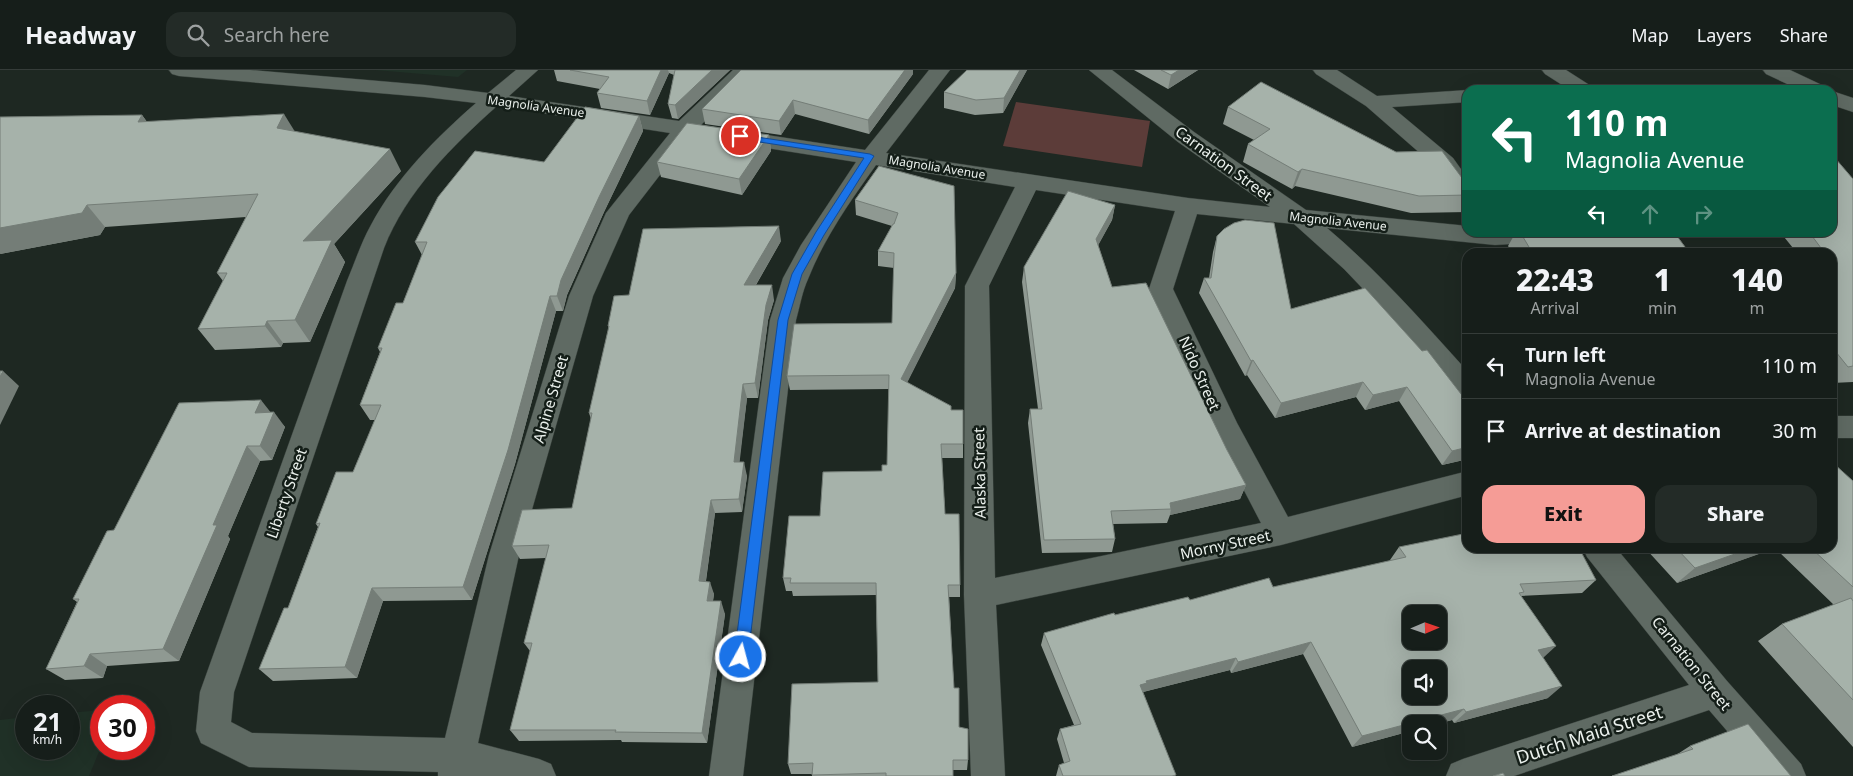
<!DOCTYPE html>
<html lang="en">
<head>
<meta charset="utf-8">
<style>
  :root { --surface:#161e1a; --page:#232b27; --text:#f1f3f6; --muted:#9ea2a2; --line:#353c39; --accent:#f59c96 }
  body { margin:0; font-family:"Noto Sans",sans-serif; background:var(--page); color:var(--text); height:100vh; display:flex; flex-direction:column; font-size:19px; white-space:nowrap }
  * { box-sizing:border-box; margin:0 }
  p { font-size:16px; color:var(--muted) }
  .icon { flex:none; width:28px; height:28px; fill:none; stroke:currentColor; stroke-width:2; stroke-linecap:round; stroke-linejoin:round }
  .map { position:relative; flex:1; overflow:hidden }
  .drawer { position:absolute; left:1462px; top:178px; width:375px; height:305px; display:flex; flex-direction:column; background:var(--surface); border-radius:15px; box-shadow:0 5px 20px #0002,0 0 0 1px var(--line) }
  .drawer>* { flex:none }
  .top-card { position:absolute; left:1462px; top:15px; width:375px; height:152px; border-radius:15px; box-shadow:0 5px 20px #0002,0 0 0 1px var(--line); background:#0b6e4f; color:#fff; overflow:hidden }
  .needle { width:32px; rotate:88deg }
  .controls { position:absolute; left:1402px; top:535px; display:grid; gap:10px }
  .controls a { display:grid; place-items:center; width:45px; height:45px; border-radius:10px; background:var(--surface); box-shadow:0 5px 20px #0002,0 0 0 1px var(--line); font-size:25px }
  .speed { position:absolute; left:15px; top:625px; display:flex; gap:10px; font-size:25px; font-weight:700; text-align:center }
  .speed>* { display:grid; place-content:center; width:65px; height:65px; border-radius:50%; background:var(--surface); box-shadow:0 5px 20px #0002,0 0 0 1px var(--line); line-height:1 }
  .speed small { font-size:12px; font-weight:400 }
  .speed .limit { border:8px solid #d22; background:#fff; color:#111 }
  .pin { position:absolute; display:grid; place-items:center; width:42px; height:42px; color:#fff; margin:-21px; border:2px solid #fff; border-radius:50%; box-shadow:0 1px 5px #0007 }
  .me { position:absolute; width:55px; margin:-28px; rotate:7deg; stroke-linejoin:round; filter:drop-shadow(0 0 4px #0008) }
  .turn { display:flex; align-items:center; gap:18px; height:105px; padding:0 20px; font-size:22px }
  .turn .icon { width:65px; height:65px; stroke-width:2.5 }
  .turn b { display:block; font-size:35px; line-height:42px }
  .lanes { display:flex; align-items:center; height:48px; padding:0 20px; background:#0003; justify-content:center; gap:25px; direction:ltr }
  .lanes .off { opacity:.35 }
  .eta { display:flex; justify-content:space-evenly; align-items:center; height:85px; text-align:center }
  .eta b { font-size:30px; font-weight:800; line-height:35px }
  .cta { display:flex; gap:10px; margin-top:auto; padding:10px 20px }
  .cta a { flex:1; height:58px; border-radius:15px; background:var(--accent); color:#111; font-size:20px; font-weight:800; line-height:58px; text-align:center }
  .cta a+a { background:var(--page); color:var(--text) }
  ul { padding:0; list-style:none }
  li { display:flex; align-items:center; gap:15px; height:65px; padding:0 20px; border-top:1px solid var(--line) }
  li div { flex:1 }
  li b { display:block; font-size:19px }
  li em { font-style:normal }
  header { display:flex; align-items:center; gap:30px; box-sizing:border-box; height:70px; padding:0 25px; background:var(--surface); border-bottom:1px solid var(--line) }
  header strong { font-size:24px }
  nav { display:flex; gap:28px; margin-inline-start:auto; font-size:18px }
  .search { width:350px; height:45px; background:var(--page); display:flex; align-items:center; gap:12px; box-sizing:border-box; padding:0 18px; border-radius:15px; color:var(--muted); font-size:19px }
  .map>svg:first-child { display:block }
</style>
</head>
<body>
<header>
<strong>Headway</strong>
<div class="search"><svg class="icon" aria-label="search" viewBox="0 0 24 24"><circle cx="10" cy="10" r="6"/><path d="M15 15l6 6"/></svg>Search here</div>
<nav><a>Map</a><a>Layers</a><a>Share</a></nav>
</header>
<div class="map">
<svg width="1853" height="706" viewBox="0 0 1853 706">
  <rect width="100%" height="100%" fill="#1e2822"/>
  <!-- built -->
  <g fill="#203127">
    <polygon points="375,0 467,0 458,7"/>
    <polygon points="101,640 101,677 89,706 0,706 0,650 26,647 26,679 69,679 69,643"/>
  </g>
  <!-- green -->
  <polygon fill="#5c3c39" points="1016,32 1150,51 1142,97 1003,76"/>
  <g fill="none" stroke-linecap="round" stroke-linejoin="round">
    <!-- street casing -->
    <g stroke="#39423d" stroke-width="1">
      <g id="street">
        <path d="M 169,0 L 250,0 L 425,15 L 488,23 L 516,0 L 538,0 L 509,26 L 679,51 L 733,0 L 755,0 L 701,55 L 865,80 L 929,0 L 950,0 L 886,83 L 1188,128 L 1270,137 L 1178,72 L 1089,0 L 1112,0 L 1194,62 L 1306,140 L 1468,156 L 1468,162 L 1588,162 L 1585,168 L 1577,170 L 1495,175 L 1327,158 C 1379,202 1423,252 1468,302 L 1468,331 L 1459,328 L 1387,244 L 1344,199 L 1294,154 L 1197,144 L 1173,219 L 1237,353 L 1288,447 L 1468,401 L 1468,425 L 1281,475 L 996,535 L 1005,706 L 971,706 L 964,525 L 965,216 L 1015,117 L 876,95 C 851,130 824,168 808,209 C 802,222 800,236 796,250 L 743,706 L 709,706 L 770,250 L 783,208 L 801,175 L 856,92 L 690,66 L 629,145 L 593,226 L 519,485 L 478,673 L 539,689 L 551,694 L 556,706 L 438,706 L 438,702 L 249,697 L 201,673 L 196,661 L 200,622 L 347,211 C 355,192 361,173 371,155 C 396,108 436,68 476,33 L 425,27 L 179,6 L 172,4 ZM 497,36 L 670,63 L 606,143 L 569,226 L 489,485 L 445,668 L 252,663 L 231,652 L 234,622 L 384,178 C 406,122 452,76 497,36 ZM 1036,120 L 1175,141 L 1149,219 L 1210,355 L 1261,453 L 995,508 L 989,216 Z"/>
        <polygon points="1313,0 1337,0 1377,26 1468,20 1469,20 1468,32 1392,37 1453,88 1468,109 1468,134 1460,132 1437,98 1366,36 1316,4"/>
        <polygon points="1542,0 1566,0 1591,16 1594,20 1570,20 1545,4"/>
        <polygon points="1763,0 1790,0 1824,16 1827,20 1800,20 1766,4"/>
        <polygon points="1832,21 1853,28 1853,42 1832,35"/>
        <rect x="1832" y="346" width="21" height="22"/>
        <polygon points="1583,478 1616,478 1727,611 1801,694 1806,706 1766,706 1709,640 1514,706 1446,706 1451,694 1463,689 1689,615 1587,487"/>
      </g>
    </g>
    <!-- street -->
    <use href="#street" fill="#5f6a63" fill-rule="evenodd"/>
  </g>
  <!-- wall -->
  <g fill="#8f9992">
    <polygon points="554,0 730,0 678,49 672,48 668,34 674,5 669,3 650,45 601,38 597,23 600,19 557,11"/>
    <polygon points="1027,0 1003,43 975,45 944,38 944,22"/>
    <polygon points="1134,0 1198,0 1168,19"/>
    <polygon points="913,4 869,64 795,44 781,65 705,54 702,39"/>
    <polygon points="1228,37 1396,82 1468,116 1468,142 1411,143 1295,116 1292,119 1243,92 1248,74 1254,70 1223,54"/>
    <polygon points="142,45 147,52 294,62 401,101 334,174 345,192 310,272 283,273 281,277 215,280 198,259 223,211 217,203 246,147 105,157 100,165 0,184"/>
    <polygon points="639,46 643,61 604,142 567,225 563,241 556,241 515,394 472,530 383,531 357,608 273,611 259,599 288,538 318,457 316,454 353,402 375,350 370,350 360,335 380,282 378,278 403,233 422,185 415,172 544,92"/>
    <polygon points="769,65 771,81 742,125 661,107 657,92"/>
    <polygon points="1468,86 1468,106 1462,97"/>
    <polygon points="879,96 956,203 955,218 907,312 951,340 963,374 963,388 942,388 945,444 960,515 960,527 949,527 954,618 959,657 968,690 967,700 953,700 953,706 812,706 812,704 791,704 788,694 878,612 876,525 793,526 792,521 786,521 783,508 820,446 882,401 887,395 889,319 790,320 787,306 892,253 894,198 878,196 878,181 892,156 856,145 855,130"/>
    <polygon points="1853,109 1853,312 1832,313 1832,182 1512,182 1508,176 1516,162 1674,162 1688,181 1793,178 1780,162 1832,162"/>
    <polygon points="1115,135 1112,150 1098,175 1112,217 1227,380 1246,415 1240,429 1170,445 1167,453 1113,454 1115,469 1112,482 1042,483 1028,353 1030,339 1038,339 1022,212 1024,197"/>
    <polygon points="1217,166 1291,239 1365,218 1468,389 1442,395 1399,331 1365,340 1356,327 1275,348 1247,305 1245,306 1199,223 1204,208 1209,208 1213,182"/>
    <polygon points="781,171 756,215 774,230 768,250 758,328 747,328 739,392 747,406 742,442 715,443 706,511 714,524 713,531 725,544 707,673 622,672 621,670 519,671 510,660 530,581 524,573 546,488 520,489 512,476 572,438 591,349 589,343 609,259 608,256 629,225"/>
    <polygon points="271,342 285,357 272,390 260,391 228,466 230,469 179,591 107,596 103,608 65,610 46,599 77,532 73,529"/>
    <polygon points="1853,411 1853,677 1758,571 1782,554 1834,535 1775,478 1677,513 1645,478 1832,478"/>
    <polygon points="1399,477 1596,510 1582,523 1521,526 1543,588 1548,628 1454,653 1452,650 1438,654 1411,654 1411,661 1352,677 1303,584 1231,603 1230,600 1143,622 1175,706 1056,706 1059,695 1064,693 1057,669 1060,659 1074,655 1041,575 1044,563 1115,545 1190,530 1273,517 1391,491 1390,490"/>
    <polygon points="1690,676 1791,706 1676,685"/>
  </g>
  <!-- shaded-wall -->
  <g fill="#747d77">
    <polygon points="661,0 668,0 669,3 650,45 647,31"/>
    <polygon points="712,0 730,0 678,49 675,35"/>
    <polygon points="905,0 913,0 913,4 869,64 868,50"/>
    <polygon points="1020,0 1027,0 1003,43 1004,28"/>
    <polygon points="1179,0 1198,0 1168,19 1171,5"/>
    <polygon points="793,30 795,44 781,65 779,51"/>
    <polygon points="284,44 297,65 277,58"/>
    <polygon points="142,45 158,67 138,52"/>
    <polygon points="639,46 643,61 604,142 567,225 563,241 557,226 561,210 599,127"/>
    <polygon points="769,65 771,81 742,125 739,109"/>
    <polygon points="390,79 401,101 334,174 345,192 310,272 295,250 303,171"/>
    <polygon points="1302,99 1295,116 1292,119 1298,102"/>
    <polygon points="87,135 105,157 100,165 0,184 0,158"/>
    <polygon points="1115,135 1112,150 1094,183 1096,169"/>
    <polygon points="779,156 781,171 747,230 744,215"/>
    <polygon points="956,203 955,218 902,323 901,309"/>
    <polygon points="772,215 774,230 768,250 758,328 755,313 766,235"/>
    <polygon points="550,226 556,241 515,394 472,530 463,517"/>
    <polygon points="267,251 283,273 281,277 265,256"/>
    <polygon points="1253,290 1247,305 1245,306 1251,291"/>
    <polygon points="3,301 19,316 0,355 0,307"/>
    <polygon points="1363,312 1356,327 1275,348 1281,333"/>
    <polygon points="743,314 747,328 738,406 734,392"/>
    <polygon points="1407,317 1399,331 1365,340 1373,325"/>
    <polygon points="261,330 272,344 255,343"/>
    <polygon points="274,342 285,357 272,390 260,376"/>
    <polygon points="247,376 260,391 228,466 230,469 179,591 163,579 213,455"/>
    <polygon points="1468,377 1468,389 1442,395 1452,381"/>
    <polygon points="744,392 747,406 742,442 739,429"/>
    <polygon points="1246,415 1240,429 1170,445 1171,439 1170,433"/>
    <polygon points="711,430 715,443 704,524 699,511"/>
    <polygon points="1752,478 1776,478 1677,513 1695,498"/>
    <polygon points="710,512 714,524 711,543 707,531"/>
    <polygon points="372,518 383,531 357,608 345,597"/>
    <polygon points="721,531 725,544 707,673 702,663"/>
    <polygon points="1311,572 1303,584 1231,603 1238,592"/>
    <polygon points="1556,576 1543,588 1538,580"/>
    <polygon points="90,584 107,596 103,608 84,596"/>
    <polygon points="1236,588 1230,600 1143,622 1140,615 1146,611"/>
    <polygon points="1562,616 1548,628 1454,653 1466,642"/>
    <polygon points="1464,639 1452,650 1438,654 1411,654 1411,661 1352,677 1362,666"/>
  </g>
  <!-- building -->
  <g fill="#a6b2aa" stroke="#747d77" fill-rule="evenodd">
    <polygon points="570,0 661,0 647,31 597,23 609,7"/>
    <polygon points="675,0 712,0 675,35 668,34"/>
    <polygon points="741,0 905,0 868,50 793,30 779,51 702,39"/>
    <polygon points="967,0 1020,0 1004,28 976,30 944,22"/>
    <polygon points="1161,0 1179,0 1171,5"/>
    <polygon points="1261,12 1396,82 1442,81 1468,116 1468,125 1419,126 1302,99 1298,102 1248,74 1270,59 1228,37"/>
    <polygon points="585,37 639,46 599,127 561,210 557,226 550,226 508,380 463,517 372,518 345,597 259,599 284,538 288,538 320,453 316,454 336,402 353,402 381,335 360,335 382,278 378,278 396,233 403,233 427,172 415,172 438,127 475,81 544,92"/>
    <polygon points="284,44 277,58 390,79 303,171 332,170 295,250 267,251 265,256 198,259 227,203 217,203 258,124 87,135 82,143 0,158 0,47 142,45 138,52"/>
    <polygon points="687,53 769,65 739,109 657,92"/>
    <polygon points="1832,88 1835,88 1853,109 1853,296 1848,297 1832,277 1832,182 1532,182 1520,162 1674,162 1688,181 1821,178 1809,162 1832,162"/>
    <polygon points="879,96 954,116 956,203 901,309 951,336 951,340 963,340 963,374 941,374 945,444 959,444 960,515 948,515 954,618 959,618 959,657 968,659 968,690 953,690 953,706 886,706 886,703 812,705 813,693 788,694 792,614 878,612 876,513 790,513 791,508 783,508 789,446 820,446 823,402 882,401 882,395 887,395 889,305 787,306 794,254 892,253 894,183 878,181 893,154 894,154 898,143 855,130"/>
    <polygon points="1068,121 1115,135 1096,169 1112,217 1146,213 1227,380 1246,415 1170,433 1171,439 1111,441 1115,469 1044,470 1030,339 1042,339 1024,197"/>
    <polygon points="1245,150 1274,153 1291,239 1365,218 1422,281 1427,280 1468,333 1468,377 1452,381 1407,317 1373,325 1363,312 1281,333 1253,290 1251,291 1204,208 1211,208 1217,166 1224,159 1234,153"/>
    <polygon points="779,156 744,215 772,215 766,235 755,313 743,314 734,392 744,392 739,429 711,430 699,511 710,512 707,531 721,531 702,663 615,662 616,660 510,660 532,573 524,573 549,475 512,476 522,440 572,438 592,343 589,343 609,256 608,256 614,226 629,225 643,159"/>
    <polygon points="0,301 3,301 0,307"/>
    <polygon points="261,330 255,343 274,342 260,376 247,376 213,455 217,455 163,579 90,584 84,596 46,599 79,529 73,529 107,461 114,460 179,333"/>
    <polygon points="1832,392 1853,411 1853,517 1811,478 1832,478"/>
    <path d="M 1468,463 L 1468,478 L 1579,478 L 1596,510 L 1520,514 L 1524,522 L 1519,523 L 1556,576 L 1538,580 L 1562,616 L 1466,642 L 1464,639 L 1362,666 L 1311,572 L 1238,592 L 1236,588 L 1146,611 L 1147,613 L 1140,615 L 1176,705 L 1172,706 L 1063,706 L 1059,695 L 1070,691 L 1060,659 L 1081,654 L 1044,563 L 1114,543 L 1115,545 L 1188,527 L 1190,530 L 1269,508 L 1273,517 L 1406,487 L 1399,477 ZM 1411,544 L 1439,544 L 1439,571 L 1411,571 ZM 1411,599 L 1439,599 L 1439,626 L 1411,626 Z"/>
    <polygon points="1676,478 1752,478 1695,498"/>
    <polygon points="1851,528 1853,531 1853,630 1782,554"/>
    <polygon points="1748,654 1791,706 1612,706 1693,679 1690,676"/>
    <polygon points="1503,703 1505,706 1493,706"/>
  </g>
  <!-- route -->
  <polygon fill="#1a73e8" stroke="#114b97" points="737,64 870,84 874,86 824,165 802,204 788,250 748,587 746,591 741,593 736,591 734,587 778,250 792,204 816,162 864,88 740,69 737,68"/>
  <g text-anchor="middle" dominant-baseline="central" stroke-width="5" stroke-linejoin="round" paint-order="stroke">
    <!-- far-street labels -->
    <g font-size="12" fill="#ebf1ed" stroke="#141e18">
      <text transform="translate(536 36) rotate(8)">Magnolia Avenue</text>
      <text transform="translate(937 97) rotate(9)">Magnolia Avenue</text>
      <text transform="translate(1338 151) rotate(6)">Magnolia Avenue</text>
    </g>
    <!-- street labels -->
    <g font-size="15" fill="#ebf1ed" stroke="#141e18">
      <text transform="translate(1224 93) rotate(36)">Carnation Street</text>
      <text transform="translate(1200 303) rotate(66)">Nido Street</text>
      <text transform="translate(550 329) rotate(-74)">Alpine Street</text>
      <text transform="translate(979 403) rotate(-91)">Alaska Street</text>
      <text transform="translate(286 423) rotate(-71)">Liberty Street</text>
      <text transform="translate(1225 474) rotate(-12)">Morny Street</text>
      <text transform="translate(1692 593) rotate(51)">Carnation Street</text>
    </g>
    <!-- near-street labels -->
    <g font-size="18" fill="#ebf1ed" stroke="#141e18">
      <text transform="translate(1589 664) rotate(-18)">Dutch Maid Street</text>
    </g>
  </g>
</svg>
<div class="controls">
<a><svg class="needle" viewBox="-14 -14 28 28"><path d="M0-13l5 13h-10z" fill="#e53935"/><path d="M0 13l5-13h-10z" fill="#9ea2a2"/></svg></a>
<a><svg class="icon" aria-label="sound" viewBox="0 0 24 24"><path d="M4 9h4l5-4v14l-5-4H4zM17 9q2 3 0 6"/></svg></a>
<a><svg class="icon" aria-label="search" viewBox="0 0 24 24"><circle cx="10" cy="10" r="6"/><path d="M15 15l6 6"/></svg></a>
</div>
<div class="speed"><div>21<small>km/h</small></div><div class="limit">30</div></div>
<div class="pin" style="left:740px;top:66px;background:#d93025"><svg class="icon" aria-label="arrive" viewBox="0 0 24 24"><path d="M6 21V4h12l-3 4 3 4H6"/></svg></div>
<svg class="me" style="left:741px;top:587px" viewBox="-20 -20 40 40"><circle r="17" fill="#1a73e8" stroke="#fff" stroke-width="3"/><path d="M0-11L8 9 0 5-8 9z" fill="#fff"/></svg>
<div class="top-card">
<div class="turn"><svg class="icon" aria-label="left" viewBox="0 0 24 24"><path d="M17 20v-9H6M10 6l-5 5 5 5"/></svg><div><b>110 m</b>Magnolia Avenue</div></div>
<div class="lanes"><svg class="icon" aria-label="left" viewBox="0 0 24 24"><path d="M17 20v-9H6M10 6l-5 5 5 5"/></svg><svg class="icon off" aria-label="ahead" viewBox="0 0 24 24"><path d="M12 20V5M6 11l6-6 6 6"/></svg><svg class="icon off" aria-label="right" viewBox="0 0 24 24"><path d="M7 20v-9h11M14 6l5 5-5 5"/></svg></div>
</div>
<section class="drawer">
<div class="eta">
<div><b>22:43</b><p>Arrival</p></div>
<div><b>1</b><p>min</p></div>
<div><b>140</b><p>m</p></div>
</div>
<ul>
<li><svg class="icon" aria-label="left" viewBox="0 0 24 24"><path d="M17 20v-9H6M10 6l-5 5 5 5"/></svg><div><b>Turn left</b><p>Magnolia Avenue</p></div><em>110 m</em></li>
<li><svg class="icon" aria-label="arrive" viewBox="0 0 24 24"><path d="M6 21V4h12l-3 4 3 4H6"/></svg><div><b>Arrive at destination</b></div><em>30 m</em></li>
</ul>
<div class="cta"><a>Exit</a><a>Share</a></div>
</section>
</div>
</body>
</html>
